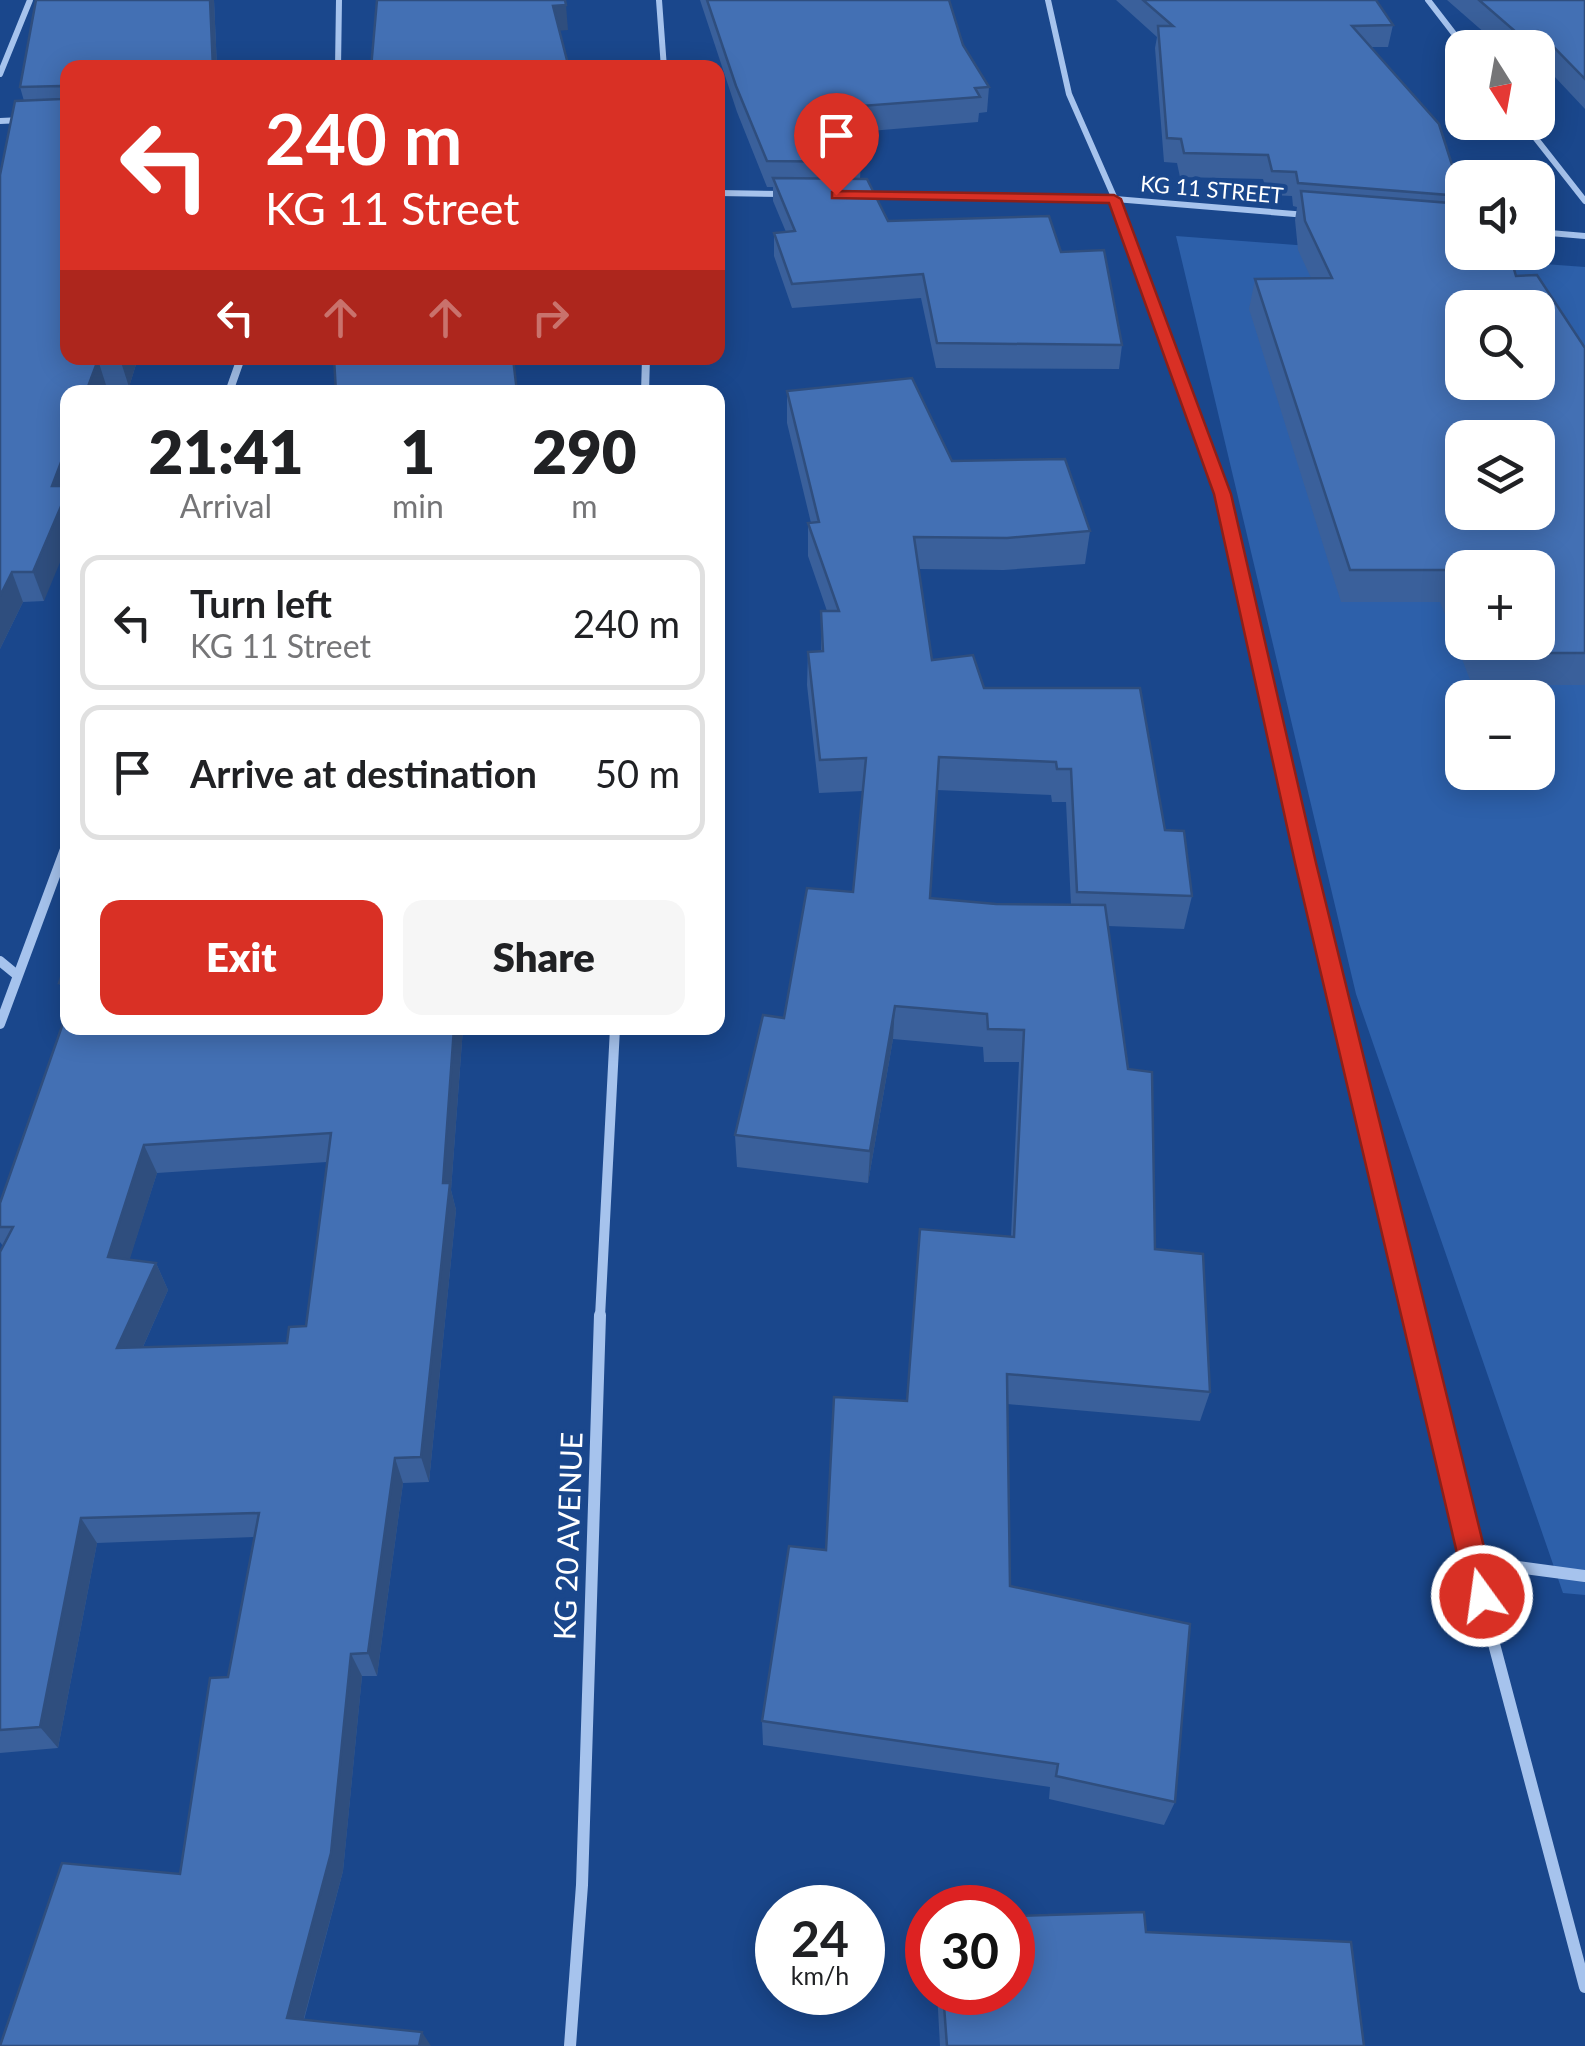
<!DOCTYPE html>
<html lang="en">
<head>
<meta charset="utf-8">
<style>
  :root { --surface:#fff; --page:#f6f6f6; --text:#202124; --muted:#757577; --line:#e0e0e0; --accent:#d93025 }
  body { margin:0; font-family:Lato,sans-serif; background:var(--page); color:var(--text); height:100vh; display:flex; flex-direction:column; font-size:38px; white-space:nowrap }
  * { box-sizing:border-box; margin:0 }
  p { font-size:32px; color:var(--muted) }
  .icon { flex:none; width:55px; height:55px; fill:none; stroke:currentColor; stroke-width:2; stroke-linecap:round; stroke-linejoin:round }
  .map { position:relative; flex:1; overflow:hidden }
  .details { position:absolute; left:60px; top:385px; width:665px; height:650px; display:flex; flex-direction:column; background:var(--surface); border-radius:20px; box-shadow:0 5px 25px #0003 }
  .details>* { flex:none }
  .top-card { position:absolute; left:60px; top:60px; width:665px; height:305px; border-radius:20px; box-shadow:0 5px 25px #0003; background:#d93025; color:#fff; overflow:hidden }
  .needle { width:65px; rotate:169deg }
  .buttons { position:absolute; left:1445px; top:30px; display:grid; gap:20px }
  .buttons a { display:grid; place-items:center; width:110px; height:110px; border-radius:20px; background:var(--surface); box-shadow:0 5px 25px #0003; font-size:50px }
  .speed { position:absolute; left:755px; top:1885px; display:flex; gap:20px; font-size:50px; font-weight:700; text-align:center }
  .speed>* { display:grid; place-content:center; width:130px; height:130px; border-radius:50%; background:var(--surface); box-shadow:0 5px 25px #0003; line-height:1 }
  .speed small { font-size:25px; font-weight:400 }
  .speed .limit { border:15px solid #d22; background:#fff; color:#111 }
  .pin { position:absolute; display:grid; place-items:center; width:85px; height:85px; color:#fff; margin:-102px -42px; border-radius:50% 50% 50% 0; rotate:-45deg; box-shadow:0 0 10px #0007 }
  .pin .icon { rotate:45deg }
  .me { position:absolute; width:110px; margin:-55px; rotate:346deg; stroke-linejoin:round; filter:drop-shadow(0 0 8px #0008) }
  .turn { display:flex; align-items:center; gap:35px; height:210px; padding:0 40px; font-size:45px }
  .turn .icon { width:130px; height:130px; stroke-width:2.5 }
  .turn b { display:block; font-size:70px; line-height:85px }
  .lanes { display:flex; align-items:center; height:95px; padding:0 40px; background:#0003; justify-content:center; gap:50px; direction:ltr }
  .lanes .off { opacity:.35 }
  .eta { display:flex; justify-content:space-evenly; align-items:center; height:170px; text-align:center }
  .eta b { font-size:60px; font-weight:800; line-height:70px }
  .cta { display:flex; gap:20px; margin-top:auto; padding:20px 40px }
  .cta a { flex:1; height:115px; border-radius:20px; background:var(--accent); color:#fff; font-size:40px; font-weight:800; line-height:115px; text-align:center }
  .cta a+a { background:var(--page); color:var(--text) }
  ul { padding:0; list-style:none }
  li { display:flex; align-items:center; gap:30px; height:135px; margin:0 20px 15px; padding:0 20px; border:5px solid var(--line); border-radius:20px }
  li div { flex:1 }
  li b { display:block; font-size:38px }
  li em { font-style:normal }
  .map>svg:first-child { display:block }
</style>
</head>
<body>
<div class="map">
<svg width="1585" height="2046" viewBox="0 0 1585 2046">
  <rect width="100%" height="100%" fill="#1a478c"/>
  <!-- green -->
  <path fill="#2d60aa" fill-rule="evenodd" d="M 1176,236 L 1585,267 L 1585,1595 L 1563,1593 L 1356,994 ZM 1462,308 L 1538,308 L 1538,382 L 1462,382 ZM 1462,438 L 1538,438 L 1538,512 L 1462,512 ZM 1462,568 L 1538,568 L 1538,642 L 1462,642 ZM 1462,698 L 1538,698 L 1538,772 L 1462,772 Z"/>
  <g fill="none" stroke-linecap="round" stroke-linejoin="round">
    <!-- minor-far3 -->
    <g stroke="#a6c3ed" stroke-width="6">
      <polyline points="659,0 664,68"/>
      <polyline points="1048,0 1069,94 1115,199 1162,329"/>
      <polyline points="1428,0 1465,48"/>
      <polyline points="338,68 339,0"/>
      <polyline points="619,68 664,66"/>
      <polyline points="0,74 30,0"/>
      <polyline points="0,121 22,120"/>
      <polyline points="1523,122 1585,201"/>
      <polyline points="718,193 783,194"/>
      <polyline points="865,195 1115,199 1307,215"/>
      <polyline points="1538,232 1585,236"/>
    </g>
    <!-- minor-far2 -->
    <g stroke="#a6c3ed" stroke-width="8">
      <polyline points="1161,327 1222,494 1281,758"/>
      <polyline points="229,392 241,358"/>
      <polyline points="645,392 646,358"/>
    </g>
    <!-- minor-far1 -->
    <g stroke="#a6c3ed" stroke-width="10">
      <polyline points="1281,755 1414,1317"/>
      <polyline points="0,961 17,975"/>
      <polyline points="0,1024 68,841"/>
      <polyline points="600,1317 615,1028"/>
    </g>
    <!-- minor -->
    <g stroke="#a6c3ed" stroke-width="12">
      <polyline points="1413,1315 1472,1561 1585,1987"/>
      <polyline points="1472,1561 1585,1576"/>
      <polyline points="570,2046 582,1885 600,1315"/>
    </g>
  </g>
  <!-- wall -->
  <g fill="#3a609b" fill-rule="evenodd">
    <polygon points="214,0 217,68 68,68 68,358 138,358 129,387 107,388 105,392 68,392 44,601 23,602 0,649 0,175 24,101 20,87"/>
    <polygon points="700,0 949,0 963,45 989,87 987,112 979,113 978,122 846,133 861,162 860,179 888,221 1061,252 1122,345 1119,369 936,368 921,298 792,308 774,256 774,233 786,232 773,201 773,187 767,187 737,112"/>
    <path d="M 1116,0 L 1376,0 L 1393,25 L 1388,47 L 1372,47 L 1462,196 L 1460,204 L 1462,252 L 1516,276 L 1585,348 L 1585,685 L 1472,685 L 1440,602 L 1341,602 L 1249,309 L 1255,279 L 1311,278 L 1298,250 L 1295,220 L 1297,207 L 1293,206 L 1292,196 L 1268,195 L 1263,179 L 1180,177 L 1177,163 L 1164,162 L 1155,48 L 1157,37 ZM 1462,568 L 1538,642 L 1462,642 Z"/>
    <polygon points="1447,0 1585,0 1585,109 1538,59 1538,48 1502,48"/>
    <path d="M 787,391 L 952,461 L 1090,531 L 1085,564 L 1004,570 L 919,569 L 932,660 L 984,688 L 1165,830 L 1192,896 L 1184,929 L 1108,926 L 1155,1249 L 1210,1392 L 1200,1421 L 1007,1404 L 1010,1586 L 1175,1802 L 1164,1825 L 1049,1799 L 1050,1787 L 763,1745 L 762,1721 L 826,1550 L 907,1401 L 1011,1237 L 1019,1062 L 984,1062 L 983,1047 L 893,1039 L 868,1183 L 737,1167 L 735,1135 L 784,1018 L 853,892 L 863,791 L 819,793 L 807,685 L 808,652 L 821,651 L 821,611 L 827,611 L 808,556 L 808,523 L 811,523 L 787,423 ZM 937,790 L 1051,795 L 1052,802 L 1066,802 L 1071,905 L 996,904 L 930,898 Z"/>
    <polygon points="68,957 68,1002 59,983"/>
    <path d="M 68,1028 L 463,1028 L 451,1190 L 456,1210 L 429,1482 L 403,1483 L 377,1676 L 362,1676 L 343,1871 L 304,2020 L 0,2046 L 180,1874 L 228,1677 L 254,1537 L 97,1543 L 58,1748 L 0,1753 L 0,1252 L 3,1246 L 0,1242 L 0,1203 ZM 327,1162 L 306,1326 L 287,1343 L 143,1347 L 168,1290 L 156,1263 L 129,1260 L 157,1173 Z"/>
    <polygon points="1146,1932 1364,2046 940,2046 937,1992 1012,1992"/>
  </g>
  <!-- shaded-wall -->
  <g fill="#2f4e7e">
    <polygon points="210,0 214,0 217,68 213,68"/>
    <polygon points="566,5 568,30 556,31 553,6"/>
    <polygon points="1538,31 1533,48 1513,48 1517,33"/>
    <polygon points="121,358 138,358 129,387 120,359"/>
    <polygon points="98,360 107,388 105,392 86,392"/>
    <polygon points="68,444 68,543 44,601 33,572 52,486"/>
    <polygon points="12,572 23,602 0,649 0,596"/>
    <polygon points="895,1006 893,1039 868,1183 870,1151"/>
    <polygon points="454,1028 463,1028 451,1190 456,1210 429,1482 421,1457"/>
    <polygon points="144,1145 157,1173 122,1284 108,1257"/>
    <polygon points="156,1263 168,1290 131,1374 117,1348"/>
    <polygon points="395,1458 403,1483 377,1676 368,1653"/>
    <polygon points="81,1518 97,1543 58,1748 40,1727"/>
    <polygon points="351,1654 362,1676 343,1871 300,2033 287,2018"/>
    <polygon points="422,2032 431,2046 419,2046"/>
  </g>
  <!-- building -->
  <g fill="#4370b4" stroke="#2f4e7e" stroke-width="2.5" fill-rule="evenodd">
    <polygon points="36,0 210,0 213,68 68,68 68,358 121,358 120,359 98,360 86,392 68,392 68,444 52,486 68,486 68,490 33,572 12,572 0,596 0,175 15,101 61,99 67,95 61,86 20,87"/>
    <polygon points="377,0 565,0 566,5 553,6 569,68 371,68"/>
    <polygon points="707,0 949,0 963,45 989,87 975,88 980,97 834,108 861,162 767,161 736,86"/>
    <polygon points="1143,0 1376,0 1393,25 1352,26 1439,124 1462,196 1298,183 1296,172 1272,171 1268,155 1184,153 1181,139 1167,138 1158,26 1173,26"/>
    <polygon points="1479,0 1585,0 1585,79 1538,31 1517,33"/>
    <polygon points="773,178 867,179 888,221 1049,216 1061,252 1104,250 1122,345 937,343 923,274 792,284 774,233 795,231"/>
    <path d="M 1301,191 L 1462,204 L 1462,252 L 1509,252 L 1516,276 L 1537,275 L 1585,348 L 1585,653 L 1483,653 L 1479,642 L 1538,642 L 1538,568 L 1462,568 L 1462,601 L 1451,570 L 1350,570 L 1255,279 L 1332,278 L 1305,221 ZM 1462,308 L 1538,308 L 1538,382 L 1462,382 ZM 1462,438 L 1538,438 L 1538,512 L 1462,512 Z"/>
    <polygon points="334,358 513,358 517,392 336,392"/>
    <polygon points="912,378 952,461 1065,459 1090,531 1007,538 914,537 932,660 973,655 984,688 1140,688 1165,830 1184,831 1192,896 1077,892 1071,769 1057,769 1056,762 939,757 930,898 996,904 1105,905 1128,1069 1152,1072 1155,1249 1203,1254 1210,1392 1007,1374 1010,1586 1190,1624 1175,1802 1056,1776 1058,1764 762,1721 789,1546 826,1550 834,1397 907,1401 920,1229 1014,1237 1024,1030 988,1029 987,1014 895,1006 870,1151 735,1135 763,1015 784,1018 807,888 853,892 866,758 820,760 808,652 823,651 821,611 839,611 808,523 819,522 787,391"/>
    <polygon points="68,957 68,983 59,983"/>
    <path d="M 68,1009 L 68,1028 L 454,1028 L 443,1183 L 450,1183 L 421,1457 L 395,1458 L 368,1653 L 351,1654 L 331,1853 L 287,2018 L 422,2032 L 419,2046 L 0,2046 L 62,1863 L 180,1874 L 210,1678 L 228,1677 L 259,1513 L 81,1518 L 40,1727 L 0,1730 L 0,1252 L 13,1227 L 0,1227 L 0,1203 ZM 331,1133 L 306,1326 L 289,1327 L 287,1343 L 117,1348 L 156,1263 L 108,1257 L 144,1145 Z"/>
    <polygon points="1144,1912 1146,1932 1351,1942 1364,2046 947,2046 943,1992 1012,1992 1012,1916"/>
  </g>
  <!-- route -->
  <polygon fill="#d93025" stroke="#8d1f18" stroke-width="2.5" points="836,191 1114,195 1121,199 1231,494 1316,863 1496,1596 1492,1606 1482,1610 1471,1606 1467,1596 1295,863 1214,494 1109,203 832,198 832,192"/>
  <g text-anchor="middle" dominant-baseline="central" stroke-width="8" stroke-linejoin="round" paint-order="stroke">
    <!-- far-street labels -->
    <g font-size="22" fill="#fff" stroke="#1a478c">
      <text transform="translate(1212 189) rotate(5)">KG 11 STREET</text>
    </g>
    <!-- near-street labels -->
    <g font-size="30" fill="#fff" stroke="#1a478c">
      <text transform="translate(567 1536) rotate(-88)">KG 20 AVENUE</text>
    </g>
  </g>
</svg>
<div class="buttons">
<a><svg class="needle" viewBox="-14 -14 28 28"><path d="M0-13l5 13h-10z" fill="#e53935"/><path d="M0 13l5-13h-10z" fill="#757577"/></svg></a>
<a><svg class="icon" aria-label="sound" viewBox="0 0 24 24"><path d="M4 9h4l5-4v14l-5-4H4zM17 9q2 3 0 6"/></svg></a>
<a><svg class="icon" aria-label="search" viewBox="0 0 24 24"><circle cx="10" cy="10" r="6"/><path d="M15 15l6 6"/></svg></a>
<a><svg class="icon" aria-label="layers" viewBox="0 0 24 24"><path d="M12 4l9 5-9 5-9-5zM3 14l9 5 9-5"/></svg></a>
<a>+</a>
<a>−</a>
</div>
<div class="speed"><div>24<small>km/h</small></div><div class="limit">30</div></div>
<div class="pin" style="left:836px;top:195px;background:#d93025"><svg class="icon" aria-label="arrive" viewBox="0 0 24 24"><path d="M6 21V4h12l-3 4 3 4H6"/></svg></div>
<svg class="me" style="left:1482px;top:1596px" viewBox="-20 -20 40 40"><circle r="17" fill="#d93025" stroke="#fff" stroke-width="3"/><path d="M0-11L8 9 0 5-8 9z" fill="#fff"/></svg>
<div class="top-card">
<div class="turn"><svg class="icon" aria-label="left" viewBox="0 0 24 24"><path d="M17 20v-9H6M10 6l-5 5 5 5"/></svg><div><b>240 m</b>KG 11 Street</div></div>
<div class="lanes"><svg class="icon" aria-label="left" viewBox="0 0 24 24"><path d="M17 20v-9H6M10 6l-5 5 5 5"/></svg><svg class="icon off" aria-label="ahead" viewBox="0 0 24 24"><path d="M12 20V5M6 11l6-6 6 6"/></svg><svg class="icon off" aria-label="ahead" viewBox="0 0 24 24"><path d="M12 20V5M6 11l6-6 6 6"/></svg><svg class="icon off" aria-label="right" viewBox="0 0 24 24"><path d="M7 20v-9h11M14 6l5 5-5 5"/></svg></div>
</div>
<section class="details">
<div class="eta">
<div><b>21:41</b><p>Arrival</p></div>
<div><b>1</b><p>min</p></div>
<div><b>290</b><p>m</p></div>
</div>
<ul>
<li><svg class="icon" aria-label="left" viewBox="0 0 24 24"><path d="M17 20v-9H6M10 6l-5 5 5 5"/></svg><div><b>Turn left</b><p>KG 11 Street</p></div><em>240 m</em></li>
<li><svg class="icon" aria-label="arrive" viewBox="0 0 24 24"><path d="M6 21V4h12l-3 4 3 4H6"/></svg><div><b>Arrive at destination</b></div><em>50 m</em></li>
</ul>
<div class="cta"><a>Exit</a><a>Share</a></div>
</section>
</div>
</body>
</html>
